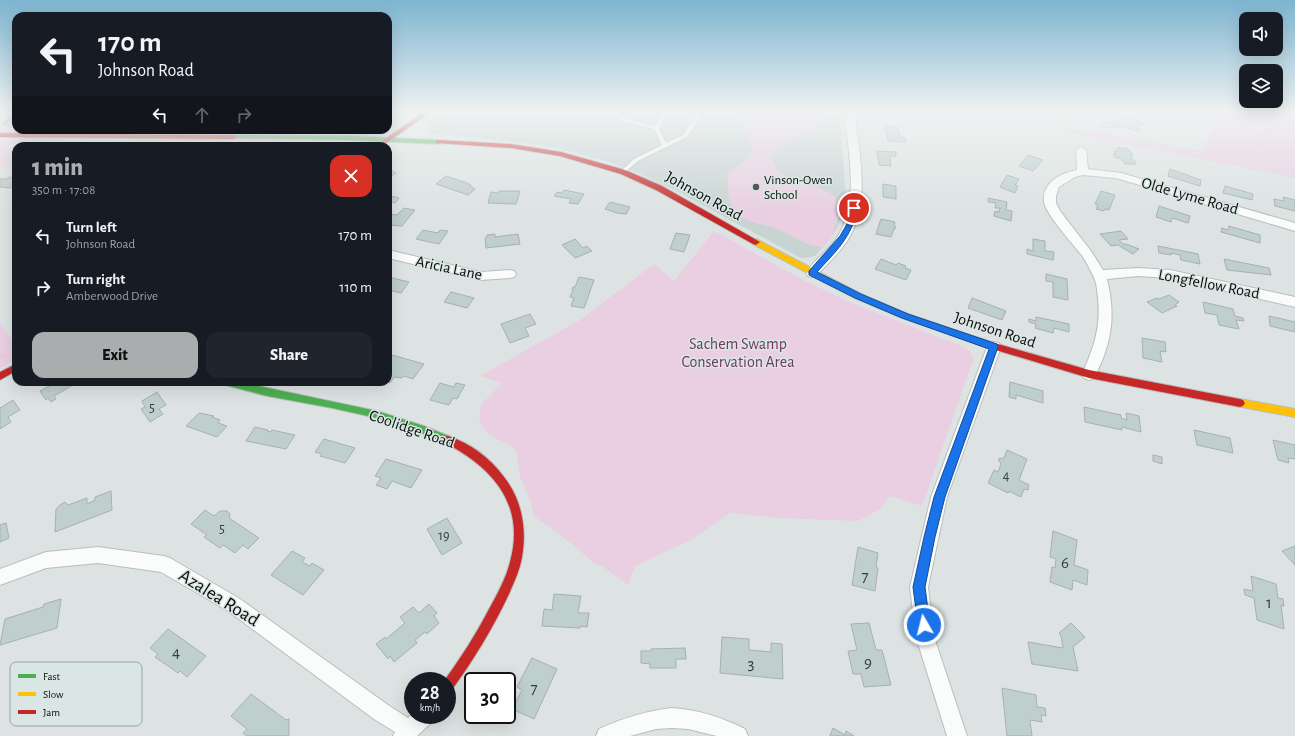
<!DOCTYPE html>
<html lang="en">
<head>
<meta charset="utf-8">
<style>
  :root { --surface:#171b24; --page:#20242c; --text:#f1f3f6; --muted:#9ea1a6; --accent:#aaadae }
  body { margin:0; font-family:"Alegreya Sans",sans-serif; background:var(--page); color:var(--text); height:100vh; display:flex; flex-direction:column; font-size:15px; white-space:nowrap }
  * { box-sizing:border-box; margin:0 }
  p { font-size:13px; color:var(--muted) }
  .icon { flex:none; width:22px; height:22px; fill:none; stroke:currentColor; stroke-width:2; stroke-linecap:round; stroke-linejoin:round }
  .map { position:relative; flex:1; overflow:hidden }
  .panel { position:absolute; left:12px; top:142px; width:380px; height:244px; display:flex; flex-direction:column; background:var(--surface); border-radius:12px; box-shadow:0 4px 16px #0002 }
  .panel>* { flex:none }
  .top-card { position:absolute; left:12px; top:12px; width:380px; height:122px; border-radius:12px; box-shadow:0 4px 16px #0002; background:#171b24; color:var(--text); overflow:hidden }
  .controls { position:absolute; left:1239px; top:12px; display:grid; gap:8px }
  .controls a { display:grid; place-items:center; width:44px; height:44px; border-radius:8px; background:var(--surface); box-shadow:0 4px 16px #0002; font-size:20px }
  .speed { position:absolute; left:404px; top:672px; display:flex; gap:8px; font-size:20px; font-weight:700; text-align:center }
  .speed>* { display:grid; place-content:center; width:52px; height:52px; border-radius:50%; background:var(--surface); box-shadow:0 4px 16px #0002; line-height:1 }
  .speed small { font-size:10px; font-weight:400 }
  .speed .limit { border:2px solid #111; border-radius:6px; background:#fff; color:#111 }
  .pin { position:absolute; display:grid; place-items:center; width:34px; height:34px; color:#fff; margin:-17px; border:2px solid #fff; border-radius:50%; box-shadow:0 1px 4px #0007 }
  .me { position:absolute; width:44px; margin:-22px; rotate:352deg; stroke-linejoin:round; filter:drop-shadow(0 0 3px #0008) }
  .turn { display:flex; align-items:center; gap:14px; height:84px; padding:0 20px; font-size:18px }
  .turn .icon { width:52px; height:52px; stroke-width:2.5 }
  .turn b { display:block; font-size:28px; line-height:34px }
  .lanes { display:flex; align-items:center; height:38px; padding:0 20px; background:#0003; justify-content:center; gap:20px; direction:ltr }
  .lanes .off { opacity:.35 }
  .round { display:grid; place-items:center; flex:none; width:42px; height:42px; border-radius:12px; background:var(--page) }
  .overview { display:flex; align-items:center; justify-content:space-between; height:68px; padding:0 20px }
  h1 { font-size:24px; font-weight:800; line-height:30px; color:var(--accent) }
  .button { display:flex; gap:8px; margin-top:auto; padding:8px 20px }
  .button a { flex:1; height:46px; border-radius:12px; background:var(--accent); color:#111; font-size:16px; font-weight:800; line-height:46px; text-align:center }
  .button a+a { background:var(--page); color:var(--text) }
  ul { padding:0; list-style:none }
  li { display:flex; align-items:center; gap:12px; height:52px; padding:0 20px }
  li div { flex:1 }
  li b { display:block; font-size:15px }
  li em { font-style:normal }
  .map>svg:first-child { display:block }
</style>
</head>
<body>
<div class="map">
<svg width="1295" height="736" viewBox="0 0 1295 736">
  <rect width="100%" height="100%" fill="#dce3e2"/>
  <!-- built -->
  <polygon fill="#c7d4d2" points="440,111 839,111 846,195 844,208 839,224 830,239 816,255 812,257 801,258 680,193 634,171 606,161 552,147 516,142 434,134 428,129 427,122"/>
  <!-- green -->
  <g fill="#e9cfe1">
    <polygon points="0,111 16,111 16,130 235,130 230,138 0,135"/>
    <path d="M 736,111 L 812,111 L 820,120 L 821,124 L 776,149 L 770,156 C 773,162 776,170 782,174 C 796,183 840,188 841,209 C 842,213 838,217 837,221 C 832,234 834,237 822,247 C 805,246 794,236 779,230 C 766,224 744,223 734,211 C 726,201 729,187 727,175 L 748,158 L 754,148 L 750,139 L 735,118 Z"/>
    <polygon points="1223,111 1295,111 1295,178 1065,132 1065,127 1202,152"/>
    <polygon points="0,140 25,140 19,146 16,146 14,151 16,162 0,168"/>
    <path d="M 714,231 L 805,281 L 856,305 L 964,347 C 969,350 973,353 973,360 L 922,506 L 890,496 L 880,509 L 858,521 L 781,518 L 730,513 L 691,540 L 635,566 L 628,585 L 602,566 L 595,564 L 572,544 L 534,516 L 530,500 L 520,476 L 516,450 L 506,443 L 491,436 L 482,427 L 479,417 L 481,405 L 502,383 L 480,376 L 580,320 L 654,264 L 674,281 Z"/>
    <polygon points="0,324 16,345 16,360 0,368"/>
  </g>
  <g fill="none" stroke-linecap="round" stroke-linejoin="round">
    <!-- stream -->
    <polyline stroke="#7eb3ab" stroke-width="3" points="4,124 16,114"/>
  </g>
  <!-- building -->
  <g fill="#becfcd" stroke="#aaafaf">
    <polygon points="1055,111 1071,111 1074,113 1064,116"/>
    <polygon points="1133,117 1144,124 1136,127 1140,129 1135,131 1125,127 1102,127 1100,123 1115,122 1123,118 1126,120"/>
    <polygon points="884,126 897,127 900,137 904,137 906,142 888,141"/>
    <polygon points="1117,148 1127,148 1133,155 1130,155 1136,164 1125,164 1120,158 1116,158 1113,154 1116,154 1114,151 1119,151"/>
    <polygon points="877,151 896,152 896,156 890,156 891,166 879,165"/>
    <polygon points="1028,155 1043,160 1033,171 1019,166"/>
    <polygon points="388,169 396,173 388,179"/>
    <polygon points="1170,169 1201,180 1200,186 1168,176"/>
    <polygon points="1007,175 1019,179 1015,185 1018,186 1015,193 1000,187"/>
    <polygon points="446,176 467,183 471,185 470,186 475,189 468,195 436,184"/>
    <polygon points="10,177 16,177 16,183 11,188 0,187 0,179 7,179"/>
    <polygon points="883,184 896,186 896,199 883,197"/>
    <polygon points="1225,186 1253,194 1252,200 1223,193"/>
    <polygon points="564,190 584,194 578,204 569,203 571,199 554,196 557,192 562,193"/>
    <polygon points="499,191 520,191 516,204 488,203 491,192 498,193"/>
    <polygon points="1101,191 1115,195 1109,210 1105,209 1104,211 1096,209 1098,205 1095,204"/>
    <polygon points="388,195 399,198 395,203 388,201"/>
    <polygon points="1283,197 1295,200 1295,211 1275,206 1274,199 1284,201"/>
    <polygon points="988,198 1007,202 1006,210 1012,211 1011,221 994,216 995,211 999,212 1000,208 995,208 996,203 988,202"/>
    <polygon points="610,202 630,207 626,214 617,213 605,209"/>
    <polygon points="1159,206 1190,216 1188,223 1172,218 1171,222 1156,217"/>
    <polygon points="404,208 415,210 402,226 388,225 388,214 397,215"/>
    <polygon points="881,219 895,222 894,226 896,227 895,229 894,229 891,237 876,234"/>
    <polygon points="1229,226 1260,235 1260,243 1221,232 1222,228 1228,230"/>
    <polygon points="423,230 438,233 440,230 448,231 439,244 416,239"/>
    <polygon points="1121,231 1128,239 1119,240 1123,244 1126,244 1139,249 1133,254 1118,245 1111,246 1100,234"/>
    <polygon points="676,233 690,235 684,252 670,249"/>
    <polygon points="495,234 495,237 518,234 520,244 486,248 485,238 487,237 487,235"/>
    <polygon points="575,239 583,248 587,246 592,251 575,258 562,245"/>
    <polygon points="1033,239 1045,241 1045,251 1054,252 1053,260 1027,254 1027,249 1033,251"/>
    <polygon points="1158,246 1198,254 1200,264 1181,260 1180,255 1171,253 1171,255 1159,253"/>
    <polygon points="881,259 896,265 898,263 906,266 905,268 911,270 906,280 875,269"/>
    <polygon points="1224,259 1269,268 1271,275 1227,270"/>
    <polygon points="1046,274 1067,279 1068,300 1053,297 1053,282 1046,281"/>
    <polygon points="388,277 409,282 401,293 389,290 388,292"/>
    <polygon points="579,277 594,280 584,308 571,306 574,298 570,297 573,290 572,290 573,287 575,287"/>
    <polygon points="451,292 474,298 467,308 444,302"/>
    <polygon points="1169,295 1179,302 1175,305 1177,306 1162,313 1147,302 1157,298 1159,299"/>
    <polygon points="972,298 1006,311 1002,320 968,308"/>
    <polygon points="1203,302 1233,309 1235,316 1243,318 1244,321 1236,320 1239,329 1219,325 1217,315 1205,313"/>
    <polygon points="530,314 536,324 525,328 529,336 510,343 501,324"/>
    <polygon points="1269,316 1295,322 1295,332 1270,326"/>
    <polygon points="1036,317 1069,324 1069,332 1054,328 1053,333 1035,328 1036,324 1029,322 1029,319 1036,321"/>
    <polygon points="1142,338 1165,342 1166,352 1160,351 1162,362 1143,358"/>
    <polygon points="392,355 424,364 413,379 404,376 402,378 394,377 390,383 388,382 388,360"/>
    <polygon points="57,382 78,382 54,396 56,399 51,402 48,398 46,400 40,391"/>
    <polygon points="1010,382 1043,391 1043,403 1016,395 1016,399 1009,397"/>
    <polygon points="440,383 454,387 456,383 465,385 457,399 453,398 449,405 430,400"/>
    <polygon points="157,392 166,405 159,409 163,414 150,422 141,409 145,407 142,401"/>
    <polygon points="13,400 20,410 8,417 11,422 0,429 0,408"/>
    <polygon points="1084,407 1121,415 1121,418 1127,420 1126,413 1139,416 1141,432 1122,427 1122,430 1085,422"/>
    <polygon points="199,413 214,416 212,417 220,420 218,423 227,426 217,437 186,426"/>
    <polygon points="255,427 268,430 267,431 271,432 272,430 295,435 286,449 246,441"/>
    <polygon points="1194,430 1230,438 1233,453 1197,445"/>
    <polygon points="324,439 355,448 345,463 320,456 322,454 315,452"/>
    <polygon points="1273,440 1295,445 1295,459 1288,458 1289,463 1278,460"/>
    <polygon points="1007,450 1027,459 1019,480 1029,485 1028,490 1024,489 1021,497 1009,491 1008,493 988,483 994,470 998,472 1001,464 998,459 1004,458"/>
    <polygon points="1153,455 1162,457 1162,464 1153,461"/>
    <polygon points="386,459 422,470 411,488 392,481 387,489 376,485 381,478 375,476"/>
    <polygon points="111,491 112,510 55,532 56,509 60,505 65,502 68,505 87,498 87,504 95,500 95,497"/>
    <polygon points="205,510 214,516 220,511 227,511 230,514 229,518 259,538 248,549 243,545 235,553 223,545 220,548 204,537 207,535 191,524"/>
    <polygon points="447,518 462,543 442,555 427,529"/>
    <polygon points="6,523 9,538 0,542 0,525"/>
    <polygon points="1053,531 1077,540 1074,565 1088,570 1087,585 1073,580 1072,590 1050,582 1052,567 1055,568 1056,559 1050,557"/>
    <polygon points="1295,546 1295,565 1282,551"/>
    <polygon points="858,547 878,553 876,567 878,568 875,591 852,585"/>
    <polygon points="292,551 305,558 302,562 310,566 312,563 324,570 303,595 271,575"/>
    <polygon points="1251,576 1276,584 1278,598 1283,599 1284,606 1281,605 1284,629 1257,620 1254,598 1245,595 1244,589 1253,591"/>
    <polygon points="554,594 581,596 578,613 589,613 587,627 580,626 580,628 542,626 544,609 552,610"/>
    <polygon points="61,599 57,628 0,645 5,619 43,607 44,604"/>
    <polygon points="429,604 437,613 434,616 439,623 427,634 425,632 415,640 417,643 394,662 390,656 388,659 376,644 385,637 386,639 405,623 400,617 413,607 419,613"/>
    <polygon points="869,623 876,650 882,650 891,685 864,687 861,674 853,674 848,651 857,650 851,624"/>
    <polygon points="1071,623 1085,637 1073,647 1078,671 1032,664 1028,642 1063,648 1061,636 1059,633"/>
    <polygon points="168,629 206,656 187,677 180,671 178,673 155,657 158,654 150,648"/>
    <polygon points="722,637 749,639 749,650 771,652 771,643 782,644 783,679 720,673"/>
    <polygon points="685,648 686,659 676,659 676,668 650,668 650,664 641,663 641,651 651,651 651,649"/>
    <polygon points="532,658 557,669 534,719 512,709 522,690 517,687"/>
    <polygon points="1002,688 1036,695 1037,707 1045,708 1046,716 1041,715 1042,722 1030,720 1032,736 1007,736"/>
    <polygon points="251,694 286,720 289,719 289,736 247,736 243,733 247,729 231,716"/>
    <polygon points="833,728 845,735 846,731 854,736 830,736"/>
  </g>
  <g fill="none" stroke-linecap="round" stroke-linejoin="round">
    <!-- lane casing -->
    <g stroke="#b8bebd" stroke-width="2">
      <g id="lane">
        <polygon points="617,111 622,111 621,115 626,119 655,126 663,115 651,111 665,112 665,111 670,111 659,128 666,143 683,135 699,111 704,111 687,137 638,161 623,174 621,173 621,171 634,159 662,145 654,129 622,121 615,115"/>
        <polygon points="93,130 99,130 92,137 88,137 88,135"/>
      </g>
    </g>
    <!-- street casing -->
    <g stroke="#b8bebd" stroke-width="2">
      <g id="street">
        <path d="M 844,111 L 854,111 C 859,153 871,200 849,238 C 840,253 827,264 816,276 L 812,277 L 808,276 L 806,273 C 814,259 830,250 838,236 C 860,200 848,150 844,111 Z"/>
        <path d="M 1081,147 L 1086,150 L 1088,169 L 1121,173 L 1295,223 L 1295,231 L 1116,178 L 1083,175 L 1075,177 L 1059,187 L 1056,196 L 1056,203 L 1060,211 L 1091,251 L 1103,270 L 1138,268 L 1170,270 L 1295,297 L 1295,307 L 1170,278 L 1138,276 L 1107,279 C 1116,316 1112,344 1094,378 L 1089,380 L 1084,378 L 1082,374 C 1094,347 1101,328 1098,298 C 1097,292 1097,285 1095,280 C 1092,273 1088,265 1083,257 C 1074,245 1046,215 1044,202 C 1042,182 1061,173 1077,170 L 1076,150 Z"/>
        <polygon points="388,250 481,272 510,270 514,271 516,274 514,277 510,278 481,280 388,258"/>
        <polygon points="994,342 999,343 1001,347 947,497 928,587 934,637 967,736 947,736 916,637 910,587 931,497 987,347 989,343"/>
        <polygon points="98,547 164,556 170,558 240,599 388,705 408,718 413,713 413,715 435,715 432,722 417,736 393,736 395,732 374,719 228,611 161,572 98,563 46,568 0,585 0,569 46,552"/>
        <path d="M 672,708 C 699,710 721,717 745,729 L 748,736 L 717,736 L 688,729 L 672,728 L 656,729 L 630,736 L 596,736 L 599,729 C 623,718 646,711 672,708 Z"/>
      </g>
    </g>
    <!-- fast casing -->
    <g stroke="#b8bebd" stroke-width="2">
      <g id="fast">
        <polygon points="234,135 351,136 438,140 441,142 438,144 351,140 232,138 231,137"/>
        <polygon points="223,382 240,382 377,411 424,426 451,437 453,440 451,443 448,444 417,431 377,418 332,408 267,396 225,385"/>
      </g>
    </g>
    <!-- slow casing -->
    <g stroke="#b8bebd" stroke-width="2">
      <g id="slow">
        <polygon points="756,239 861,294 908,314 958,331 959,333 958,335 952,335 902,318 855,298 753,244 752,242 753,240"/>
        <polygon points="1240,399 1295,409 1295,417 1237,406 1235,403 1237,400"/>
      </g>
    </g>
    <!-- jam casing -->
    <g stroke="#b8bebd" stroke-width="2">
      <g id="jam">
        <polygon points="425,111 432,111 385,144 381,144 381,142"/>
        <polygon points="0,133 234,135 237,137 234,139 0,137"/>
        <polygon points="438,140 511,144 561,152 625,170 662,186 760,242 756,245 753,244 656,190 621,174 560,156 511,148 436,143 436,141"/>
        <polygon points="955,330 991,342 1089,370 1240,399 1243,400 1245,403 1243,406 1240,407 1089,378 989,348 952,335 951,333 952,331"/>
        <polygon points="16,364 16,371 0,380 0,372"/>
        <path d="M 448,436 C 470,443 490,458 504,477 C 522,500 527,529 522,557 C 520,570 514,582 509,594 C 493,628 473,661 451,691 L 447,693 L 447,681 L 444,681 C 460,659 475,636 488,611 C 496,596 506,579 510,562 C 526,504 492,467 445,443 L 443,440 L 445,437 Z"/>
      </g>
    </g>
    <!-- path-far1 -->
    <g stroke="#cacccc" stroke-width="1.5" stroke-dasharray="1 2.5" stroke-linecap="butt">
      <polyline points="1081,141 1082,130 1184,149 1229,155 1255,148 1264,138 1265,131 1263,112 1265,111"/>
      <polyline points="588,151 611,119"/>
    </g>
    <!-- path -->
    <polyline stroke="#cacccc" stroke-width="2" stroke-dasharray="1 3" stroke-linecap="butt" points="0,355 7,357"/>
    <!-- lane -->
    <use href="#lane" fill="#fafbfb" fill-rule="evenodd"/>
    <!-- street -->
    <use href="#street" fill="#fafbfb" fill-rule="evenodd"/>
    <!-- fast -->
    <use href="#fast" fill="#4caf50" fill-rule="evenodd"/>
    <!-- slow -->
    <use href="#slow" fill="#ffc107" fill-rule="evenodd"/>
    <!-- jam -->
    <use href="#jam" fill="#c62828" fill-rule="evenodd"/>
  </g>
  <!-- sky -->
  <linearGradient id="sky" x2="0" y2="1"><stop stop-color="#7db4d0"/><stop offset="0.52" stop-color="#eff2f2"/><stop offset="1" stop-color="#eff2f2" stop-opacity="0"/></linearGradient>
  <rect width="1295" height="214" fill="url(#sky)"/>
  <!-- route -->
  <path fill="#1a73e8" stroke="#114b97" d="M 854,205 L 858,208 C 851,238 837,250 817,272 L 861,294 L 908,314 L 997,344 L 998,347 L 945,497 L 935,537 L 925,587 L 930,625 L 928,629 L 924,631 L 920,629 L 918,625 L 913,587 L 924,537 L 934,497 L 989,349 L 902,318 L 855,298 L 809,275 L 809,271 L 840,236 L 847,224 L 850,208 Z"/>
  <!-- markers -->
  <circle fill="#535857" stroke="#d9e6e4" stroke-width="1.5" cx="756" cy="187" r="4"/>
  <g text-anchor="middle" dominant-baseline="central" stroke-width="3" stroke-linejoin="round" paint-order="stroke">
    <!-- far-poi labels -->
    <g font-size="13" fill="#090d0c" stroke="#d9e6e4" text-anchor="start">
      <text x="764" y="180">Vinson-Owen<tspan x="764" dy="15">School</tspan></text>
    </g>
    <!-- number labels -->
    <g font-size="14" fill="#363e3c">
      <text x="152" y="408">5</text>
      <text x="1006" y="476">4</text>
      <text x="222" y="529">5</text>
      <text x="444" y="536">19</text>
    </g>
    <!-- street labels -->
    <g font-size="16" fill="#090d0c" stroke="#d9e6e4">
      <text transform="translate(704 196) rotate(29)">Johnson Road</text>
      <text transform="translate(1190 196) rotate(16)">Olde Lyme Road</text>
      <text transform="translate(449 268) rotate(12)">Aricia Lane</text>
      <text transform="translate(1209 284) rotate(11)">Longfellow Road</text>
      <text transform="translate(995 330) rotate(18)">Johnson Road</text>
      <text transform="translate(412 429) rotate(19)">Coolidge Road</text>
    </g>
    <!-- park labels -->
    <g font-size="16" fill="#763662" stroke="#d9e6e4">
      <text x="738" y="344">Sachem Swamp<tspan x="738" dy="18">Conservation Area</tspan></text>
    </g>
    <!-- near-number labels -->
    <g font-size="17" fill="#363e3c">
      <text x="1065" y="562">6</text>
      <text x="865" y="576">7</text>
      <text x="1269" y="602">1</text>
      <text x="176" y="651">4</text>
      <text x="868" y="662">9</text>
      <text x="751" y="663">3</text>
      <text x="534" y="688">7</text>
    </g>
    <!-- near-street labels -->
    <g font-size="19" fill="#090d0c" stroke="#d9e6e4">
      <text transform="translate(219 598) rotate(32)">Azalea Road</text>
    </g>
  </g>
  <!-- legend -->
  <rect x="10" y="662" width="132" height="64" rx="6" fill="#d9e6e4" stroke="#9ba5a3" stroke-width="1"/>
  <rect x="18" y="674" width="18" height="4" fill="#4caf50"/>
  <rect x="18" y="692" width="18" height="4" fill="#ffc107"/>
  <rect x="18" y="710" width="18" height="4" fill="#c62828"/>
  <g font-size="11" fill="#090d0c">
    <text x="43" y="680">Fast</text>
    <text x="43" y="698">Slow</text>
    <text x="43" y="716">Jam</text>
  </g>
</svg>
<div class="controls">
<a><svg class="icon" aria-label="sound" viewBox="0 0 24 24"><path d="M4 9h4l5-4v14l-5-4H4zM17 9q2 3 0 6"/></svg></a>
<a><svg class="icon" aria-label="layers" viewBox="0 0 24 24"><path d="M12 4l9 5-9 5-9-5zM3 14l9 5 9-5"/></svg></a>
</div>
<div class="speed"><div>28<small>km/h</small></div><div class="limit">30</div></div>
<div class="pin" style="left:854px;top:208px;background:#d93025"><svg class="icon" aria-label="arrive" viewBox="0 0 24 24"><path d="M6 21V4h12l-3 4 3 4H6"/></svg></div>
<svg class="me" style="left:924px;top:625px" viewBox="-20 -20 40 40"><circle r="17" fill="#1a73e8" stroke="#fff" stroke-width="3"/><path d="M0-11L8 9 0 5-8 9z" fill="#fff"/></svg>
<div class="top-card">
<div class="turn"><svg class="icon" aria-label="left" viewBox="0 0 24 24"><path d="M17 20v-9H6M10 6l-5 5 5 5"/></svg><div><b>170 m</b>Johnson Road</div></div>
<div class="lanes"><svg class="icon" aria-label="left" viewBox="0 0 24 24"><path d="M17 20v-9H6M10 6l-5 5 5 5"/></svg><svg class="icon off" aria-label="ahead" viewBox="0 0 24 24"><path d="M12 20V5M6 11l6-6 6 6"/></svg><svg class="icon off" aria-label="right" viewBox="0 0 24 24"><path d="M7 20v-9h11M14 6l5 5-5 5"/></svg></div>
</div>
<section class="panel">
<div class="overview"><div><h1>1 min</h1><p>350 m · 17:08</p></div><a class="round" style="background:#d93025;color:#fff"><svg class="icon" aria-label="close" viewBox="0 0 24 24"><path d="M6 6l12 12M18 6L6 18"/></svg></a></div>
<ul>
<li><svg class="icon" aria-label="left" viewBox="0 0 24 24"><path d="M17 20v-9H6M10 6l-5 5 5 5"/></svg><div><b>Turn left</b><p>Johnson Road</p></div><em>170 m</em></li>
<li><svg class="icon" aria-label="right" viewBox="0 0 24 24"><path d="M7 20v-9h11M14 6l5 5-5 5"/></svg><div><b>Turn right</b><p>Amberwood Drive</p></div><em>110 m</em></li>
</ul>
<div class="button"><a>Exit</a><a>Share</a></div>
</section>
</div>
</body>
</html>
